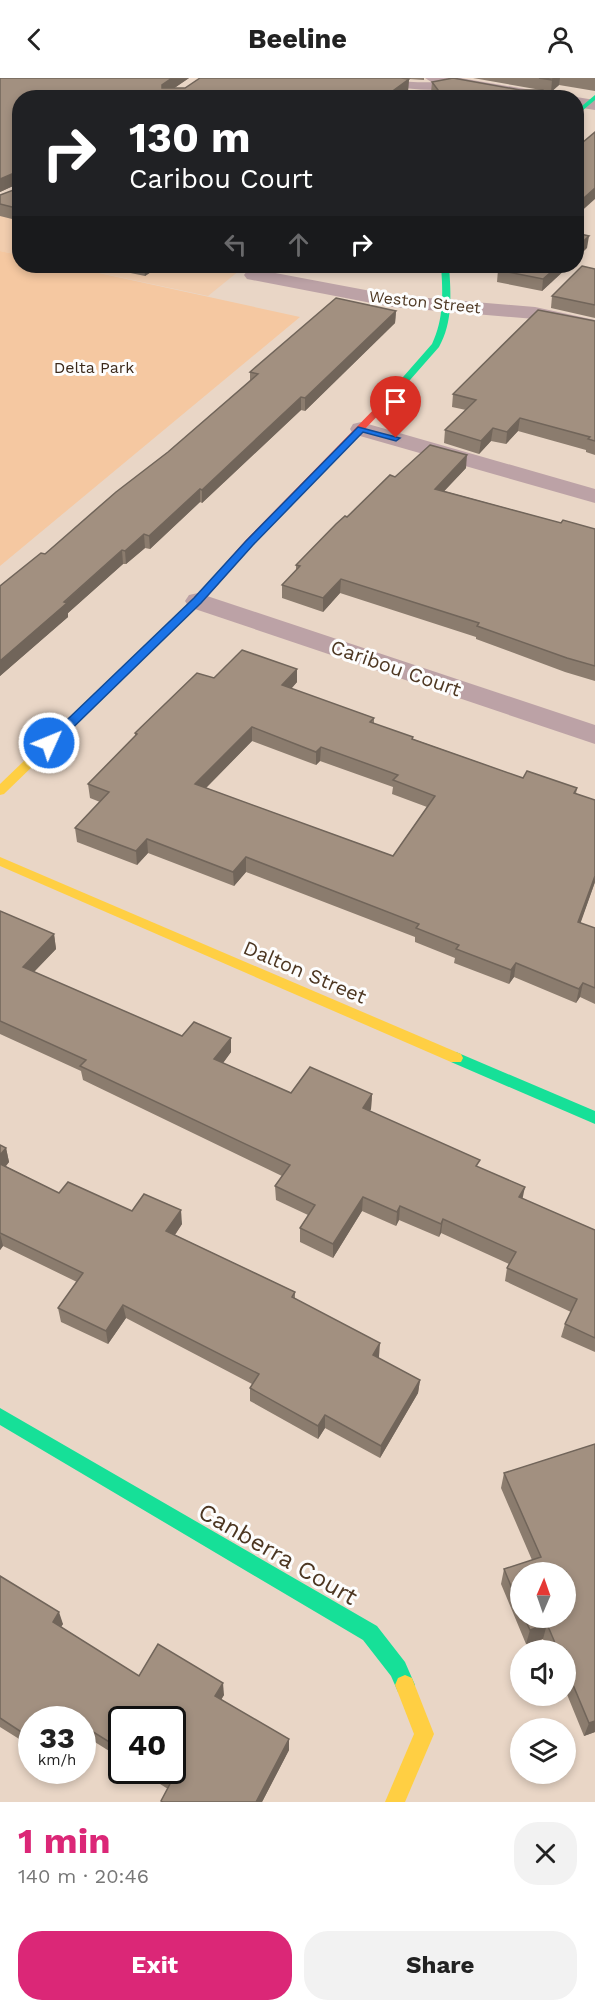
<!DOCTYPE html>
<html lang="en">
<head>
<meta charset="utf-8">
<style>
  :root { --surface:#fff; --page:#f2f2f2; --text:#222; --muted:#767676; --accent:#db2777 }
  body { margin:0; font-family:"Work Sans",sans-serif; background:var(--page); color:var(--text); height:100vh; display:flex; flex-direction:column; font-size:22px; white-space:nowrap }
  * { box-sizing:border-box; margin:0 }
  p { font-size:20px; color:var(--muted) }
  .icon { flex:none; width:33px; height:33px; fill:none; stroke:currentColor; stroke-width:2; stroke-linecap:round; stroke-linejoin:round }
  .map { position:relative; height:1724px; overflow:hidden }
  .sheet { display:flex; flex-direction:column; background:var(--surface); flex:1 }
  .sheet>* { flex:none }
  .hud { position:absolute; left:12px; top:12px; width:572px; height:183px; border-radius:24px; box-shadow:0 3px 9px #0003; background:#202124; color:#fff; overflow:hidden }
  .needle { width:39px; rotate:2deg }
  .tools { position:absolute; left:510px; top:1484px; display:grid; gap:12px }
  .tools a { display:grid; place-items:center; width:66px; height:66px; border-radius:50%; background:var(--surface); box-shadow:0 3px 9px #0003; font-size:30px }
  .speed { position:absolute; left:18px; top:1628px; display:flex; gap:12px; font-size:30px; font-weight:700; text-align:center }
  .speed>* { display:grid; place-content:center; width:78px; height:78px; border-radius:50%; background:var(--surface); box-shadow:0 3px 9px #0003; line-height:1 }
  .speed small { font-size:15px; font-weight:400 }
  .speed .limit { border:3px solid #111; border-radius:9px; background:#fff; color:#111 }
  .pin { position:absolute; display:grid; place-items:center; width:51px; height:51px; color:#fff; margin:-62px -26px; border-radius:50% 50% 50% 0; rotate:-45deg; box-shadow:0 0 6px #0007 }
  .pin .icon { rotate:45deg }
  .me { position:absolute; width:66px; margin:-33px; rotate:46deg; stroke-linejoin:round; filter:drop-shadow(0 0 4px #0008) }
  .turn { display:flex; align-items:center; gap:21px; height:126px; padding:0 18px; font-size:27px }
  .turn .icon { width:78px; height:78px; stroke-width:2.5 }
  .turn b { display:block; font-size:42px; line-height:51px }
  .lanes { display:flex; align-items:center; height:57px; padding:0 18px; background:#0003; justify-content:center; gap:30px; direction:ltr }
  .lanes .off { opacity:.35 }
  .round { display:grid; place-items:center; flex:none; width:63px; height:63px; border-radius:24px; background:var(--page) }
  .overview { display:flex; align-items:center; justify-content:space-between; height:102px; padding:0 18px }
  h1 { font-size:36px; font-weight:700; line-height:45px; color:var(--accent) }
  .action { display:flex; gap:12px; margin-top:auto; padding:12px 18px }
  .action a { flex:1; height:69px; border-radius:24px; background:var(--accent); color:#fff; font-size:24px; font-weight:700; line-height:69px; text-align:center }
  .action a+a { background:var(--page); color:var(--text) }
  header { display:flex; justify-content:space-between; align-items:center; height:78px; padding:0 18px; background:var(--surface); font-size:27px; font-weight:700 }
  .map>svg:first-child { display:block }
</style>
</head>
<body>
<header><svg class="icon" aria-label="back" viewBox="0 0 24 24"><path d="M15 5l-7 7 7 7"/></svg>Beeline<svg class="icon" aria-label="person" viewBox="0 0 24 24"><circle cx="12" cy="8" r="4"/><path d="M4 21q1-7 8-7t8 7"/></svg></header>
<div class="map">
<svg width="595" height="1724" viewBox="0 0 595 1724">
  <rect width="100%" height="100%" fill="#e9d6c6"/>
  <!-- built -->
  <g fill="#f1cdae">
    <polygon points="19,114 19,177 0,173 0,126"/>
    <polygon points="67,188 245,188 208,218"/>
  </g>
  <!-- green -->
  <polygon fill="#f5c8a1" points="0,173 19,177 20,188 67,188 300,239 0,488"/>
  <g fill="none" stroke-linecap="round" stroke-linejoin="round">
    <!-- lane -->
    <path fill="#bca2a6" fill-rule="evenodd" d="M 359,0 C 392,0 423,9 456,1 L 461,4 C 439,20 390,7 364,3 Z"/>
    <!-- street -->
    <g fill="#bca2a6" fill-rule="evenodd">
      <polygon points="425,0 460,0 549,15 557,20 519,20 433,5"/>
      <polygon points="576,19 595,22 595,32 576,29"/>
      <polygon points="254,191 392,217 535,229 595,242 595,254 535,241 392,229 247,201 244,197 247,193"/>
      <polygon points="361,344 595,411 595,425 353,356 350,351 353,346"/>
      <polygon points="198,515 595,647 595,666 189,529 185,523 189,517"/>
    </g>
    <!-- fast -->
    <g fill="#16e098" fill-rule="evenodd">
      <polygon points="595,17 595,22 576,38 576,33"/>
      <path d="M 441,188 L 449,188 C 451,216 453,244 439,269 L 388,327 L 382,327 L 382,323 L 432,266 C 444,241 443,215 441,188 Z"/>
      <polygon points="456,974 595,1033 595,1046 451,984 449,980 451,976"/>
      <polygon points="0,1330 377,1548 405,1584 415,1607 412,1614 405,1617 398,1614 391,1598 363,1562 0,1347"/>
    </g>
    <!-- slow -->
    <g fill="#ffcf43" fill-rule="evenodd">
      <polygon points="203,514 208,517 207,519 4,716 0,717 0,706 199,515"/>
      <polygon points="0,779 461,976 463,980 461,984 451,984 0,788"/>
      <polygon points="405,1597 412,1600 434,1656 405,1724 385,1724 414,1656 395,1607 398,1600"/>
    </g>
    <!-- jam -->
    <polygon fill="#f24e42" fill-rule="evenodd" points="382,323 390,325 253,467 207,519 199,519 199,515 245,463"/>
  </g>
  <!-- wall -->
  <g fill="#8b7c6e" fill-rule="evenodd">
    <polygon points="0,0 189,0 174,10 185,10 200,0 424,0 424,2 409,1 408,13 399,20 20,20 20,143 0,138 0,117 19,110 19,105 0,114"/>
    <polygon points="473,0 595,0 595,13 559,7 551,14 542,12 541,20 436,20 431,14 432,4 520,12 541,12"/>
    <polygon points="97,188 160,188 145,198"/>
    <polygon points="314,188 357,188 348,195"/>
    <polygon points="569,188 542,213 497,204 498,192"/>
    <polygon points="595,191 595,240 551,230 552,218"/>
    <polygon points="396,233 395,245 305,333 301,332 202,425 200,424 150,471 145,470 126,486 123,486 68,535 68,539 0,598 0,508 45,476 168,374 250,303 250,294"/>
    <polygon points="595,243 595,377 586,374 586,372 518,353 506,366 491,363 479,376 444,365 445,352 466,332 452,329 453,316"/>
    <polygon points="466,390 444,413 561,445 595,451 595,603 565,594 476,561 476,559 340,515 323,534 282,520 282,507 296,492 296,487 347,439 395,399"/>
    <path d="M 214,600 L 297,604 L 291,611 L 374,640 L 374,646 L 413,659 L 413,661 L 523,700 L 577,710 L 576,716 L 595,722 L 595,804 L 580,845 L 595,850 L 595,926 L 580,919 L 576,925 L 514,899 L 509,906 L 454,885 L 455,880 L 415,864 L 415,859 L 246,794 L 234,808 L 148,775 L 137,787 L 77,764 L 75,750 L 100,724 L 90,720 L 88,706 L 135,658 L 135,655 ZM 252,663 L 316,687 L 320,683 L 393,709 L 392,716 L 427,729 L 393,778 L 206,710 Z"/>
    <polygon points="0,833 54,856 56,871 34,894 182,958 231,974 223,985 291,1015 372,1016 371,1031 370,1033 479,1090 523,1121 595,1152 595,1274 561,1259 565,1246 571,1234 505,1203 507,1190 509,1186 441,1155 439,1159 399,1142 396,1148 362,1133 333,1180 300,1164 300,1150 308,1137 276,1122 275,1108 282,1098 83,1002 81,993 0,956"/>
    <polygon points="0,1067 6,1070 9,1084 6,1088 59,1115 182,1146 175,1157 295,1214 295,1220 379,1279 378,1280 420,1302 418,1315 380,1380 325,1350 318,1361 250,1323 250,1310 252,1306 126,1240 108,1266 61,1244 58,1230 77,1204 3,1168 0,1172"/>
    <path d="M 595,1366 L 595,1654 L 584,1658 L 566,1614 L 566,1572 L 547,1572 L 543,1561 L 526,1566 L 501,1506 L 504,1491 L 532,1482 L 501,1410 L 504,1395 ZM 520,1494 L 566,1539 L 520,1539 Z"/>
    <polygon points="0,1498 63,1546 61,1549 139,1598 224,1617 221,1621 289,1672 262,1724 161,1724 161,1723 168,1711 138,1692 172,1692 122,1641 122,1681 82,1656 82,1641 32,1641 32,1669 0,1649"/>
  </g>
  <!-- shaded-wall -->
  <g fill="#71655a">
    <polygon points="172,0 189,0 163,18 162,20 162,7"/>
    <polygon points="555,0 560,0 559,7 551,14 552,2"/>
    <polygon points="409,1 408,13 399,20 383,20"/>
    <polygon points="542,12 541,20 532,20"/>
    <polygon points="19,93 20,105 0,114 0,101"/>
    <polygon points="595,110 595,121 576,138 576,127"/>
    <polygon points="589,158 587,170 576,181 576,170"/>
    <polygon points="144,188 160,188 145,198"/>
    <polygon points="348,188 357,188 348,195"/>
    <polygon points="558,188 569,188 542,213 543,201"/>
    <polygon points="396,233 395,245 305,333 305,320"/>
    <polygon points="301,319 301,332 202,425 202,412"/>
    <polygon points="520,340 518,353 506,366 507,354"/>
    <polygon points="493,350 491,363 479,376 481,363"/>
    <polygon points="467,377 466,390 434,424 435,411"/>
    <polygon points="200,411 200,424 150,471 149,458"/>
    <polygon points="144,456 145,470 126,486 125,473"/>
    <polygon points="122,472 123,486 68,535 68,539 0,598 0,583"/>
    <polygon points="341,501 340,515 323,534 323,520"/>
    <polygon points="297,591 297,604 282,621 282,607"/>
    <polygon points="252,649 252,663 196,720 195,706"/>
    <polygon points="321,669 320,683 316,687 316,674"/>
    <polygon points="147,761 148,775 137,787 136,773"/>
    <polygon points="246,779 246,794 234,808 233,794"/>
    <polygon points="595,798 595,804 576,858 578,844"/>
    <polygon points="54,856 56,871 25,903 23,889"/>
    <polygon points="516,885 514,899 509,906 511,892"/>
    <polygon points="583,905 580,919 576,925 579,911"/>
    <polygon points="231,960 231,974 215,996 214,981"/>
    <polygon points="372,1016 371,1031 362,1044 363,1030"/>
    <polygon points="6,1070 9,1084 0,1095 0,1077"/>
    <polygon points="525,1109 522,1123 519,1119"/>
    <polygon points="363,1119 362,1133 333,1180 333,1166"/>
    <polygon points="400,1128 399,1142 396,1148 397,1134"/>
    <polygon points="181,1132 182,1146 168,1167 166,1153"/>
    <polygon points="443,1141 441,1155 439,1159 441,1146"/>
    <polygon points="0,1155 3,1168 0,1172"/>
    <polygon points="123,1227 126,1240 108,1266 106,1253"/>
    <polygon points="380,1265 379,1279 372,1290 373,1277"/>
    <polygon points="420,1302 418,1315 380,1380 381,1368"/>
    <polygon points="325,1337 325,1350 318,1361 318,1348"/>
    <polygon points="59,1534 63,1546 56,1556 53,1544"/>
    <polygon points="547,1546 543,1561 526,1566 530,1552"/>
    <polygon points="223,1605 224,1617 217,1629 215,1618"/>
    <polygon points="595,1643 595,1654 584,1658 589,1645"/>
    <polygon points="289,1661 289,1672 262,1724 256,1724"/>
  </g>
  <!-- building -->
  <g fill="#a29080" stroke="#71655a" stroke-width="1.5" fill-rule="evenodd">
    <polygon points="0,0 172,0 162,7 162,10 185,10 200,0 401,0 409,1 383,20 20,20 20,131 0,126 0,117 19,110 19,93 0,101"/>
    <polygon points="453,0 520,12 542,12 532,20 444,20 432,4"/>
    <polygon points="539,0 555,0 552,2"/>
    <polygon points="595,54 595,110 576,127 576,70"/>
    <polygon points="576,155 589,158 576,170"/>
    <polygon points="502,188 558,188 543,201 498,192"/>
    <polygon points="582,188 595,191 595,227 552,218"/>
    <polygon points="336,220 396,233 305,320 301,319 202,412 200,411 149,458 144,456 125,473 122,472 64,524 67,525 0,583 0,508 41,475 45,476 116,414 168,374 258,296 250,294"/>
    <polygon points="538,232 595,243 595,363 588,361 590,359 520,340 507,354 493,350 481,363 445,352 476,322 453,316"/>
    <polygon points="430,367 467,377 435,411 561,445 563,442 595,451 595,588 567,580 477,548 479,545 341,501 323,520 282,507 300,488 296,487 336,446 345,438 347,439 390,397 395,399"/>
    <path d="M 242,572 L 297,591 L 282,607 L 374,640 L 370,644 L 413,659 L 412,661 L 523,700 L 527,693 L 577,710 L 574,715 L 595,722 L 595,798 L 578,844 L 595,850 L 595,910 L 583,905 L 579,911 L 516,885 L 511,892 L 456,871 L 459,867 L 416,850 L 419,846 L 246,779 L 233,794 L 147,761 L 136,773 L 75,750 L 109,714 L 88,706 L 137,656 L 135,655 L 197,595 L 214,600 ZM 252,649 L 316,674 L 321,669 L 398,697 L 393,702 L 435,718 L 393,778 L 195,706 Z"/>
    <polygon points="0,833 54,856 23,889 182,958 194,944 231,960 214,981 291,1015 310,989 372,1016 363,1030 480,1082 476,1088 525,1109 519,1119 595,1152 595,1260 565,1246 577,1221 507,1190 516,1174 443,1141 441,1146 400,1128 397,1134 363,1119 333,1166 300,1150 315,1127 275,1108 290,1087 80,988 86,982 0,943"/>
    <polygon points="0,1067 6,1070 0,1077"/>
    <polygon points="0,1086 59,1115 68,1104 132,1133 144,1116 181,1132 166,1153 295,1214 292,1219 380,1265 373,1277 420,1302 381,1368 325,1337 318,1348 250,1310 259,1296 123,1227 106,1253 58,1230 83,1195 0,1155"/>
    <polygon points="595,1366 595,1643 589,1645 566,1590 566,1572 558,1572 547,1546 530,1552 524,1539 566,1539 566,1494 520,1494 520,1530 504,1491 541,1479 504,1395"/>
    <polygon points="0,1498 59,1534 53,1544 139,1598 158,1566 223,1605 215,1618 289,1661 256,1724 163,1724 161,1723 171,1704 152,1692 172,1692 172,1641 122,1641 122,1672 82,1647 82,1641 74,1641 67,1637 65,1641 32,1641 32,1661 0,1640"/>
  </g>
  <!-- route -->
  <polygon fill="#1a73e8" stroke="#114b97" stroke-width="1.5" points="358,349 400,360 396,363 363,354 253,467 201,525 54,668 45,668 45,663 194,520 246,463"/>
  <g text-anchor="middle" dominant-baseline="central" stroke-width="6" stroke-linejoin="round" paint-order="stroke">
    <!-- far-street labels -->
    <g font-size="16" fill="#4d3722" stroke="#fdfdfd">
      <text transform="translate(425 224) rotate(6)">Weston Street</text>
    </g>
    <!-- far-park labels -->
    <g font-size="16" fill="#3c2a1b" stroke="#fdfdfd">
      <text x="94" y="289">Delta Park</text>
    </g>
    <!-- street labels -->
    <g font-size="20" fill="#4d3722" stroke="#fdfdfd">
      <text transform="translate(396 590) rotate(19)">Caribou Court</text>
      <text transform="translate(305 894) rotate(23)">Dalton Street</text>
    </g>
    <!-- near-street labels -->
    <g font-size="24" fill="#4d3722" stroke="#fdfdfd">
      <text transform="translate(278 1476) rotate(30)">Canberra Court</text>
    </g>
  </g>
</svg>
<div class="tools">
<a><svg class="needle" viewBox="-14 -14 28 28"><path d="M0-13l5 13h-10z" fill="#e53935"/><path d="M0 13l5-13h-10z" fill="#767676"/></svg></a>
<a><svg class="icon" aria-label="sound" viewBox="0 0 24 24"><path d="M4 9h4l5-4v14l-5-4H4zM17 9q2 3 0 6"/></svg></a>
<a><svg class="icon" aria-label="layers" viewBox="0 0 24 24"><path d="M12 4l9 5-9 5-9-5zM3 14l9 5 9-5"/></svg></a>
</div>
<div class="speed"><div>33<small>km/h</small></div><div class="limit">40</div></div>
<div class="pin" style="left:396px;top:360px;background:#d93025"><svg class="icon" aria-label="arrive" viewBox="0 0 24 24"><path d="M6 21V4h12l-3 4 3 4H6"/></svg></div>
<svg class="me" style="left:49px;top:665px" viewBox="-20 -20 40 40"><circle r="17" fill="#1a73e8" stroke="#fff" stroke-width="3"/><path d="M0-11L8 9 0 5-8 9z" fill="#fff"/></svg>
<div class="hud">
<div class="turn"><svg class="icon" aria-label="right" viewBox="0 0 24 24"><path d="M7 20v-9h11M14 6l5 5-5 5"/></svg><div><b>130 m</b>Caribou Court</div></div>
<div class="lanes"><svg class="icon off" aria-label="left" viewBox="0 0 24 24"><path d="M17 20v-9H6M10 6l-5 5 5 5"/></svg><svg class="icon off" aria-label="ahead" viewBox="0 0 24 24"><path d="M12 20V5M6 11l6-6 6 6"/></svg><svg class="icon" aria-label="right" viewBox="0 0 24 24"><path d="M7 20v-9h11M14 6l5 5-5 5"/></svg></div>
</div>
</div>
<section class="sheet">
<div class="overview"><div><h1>1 min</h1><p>140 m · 20:46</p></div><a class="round"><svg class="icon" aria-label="close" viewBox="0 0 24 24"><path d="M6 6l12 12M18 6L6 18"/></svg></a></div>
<div class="action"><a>Exit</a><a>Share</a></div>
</section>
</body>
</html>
